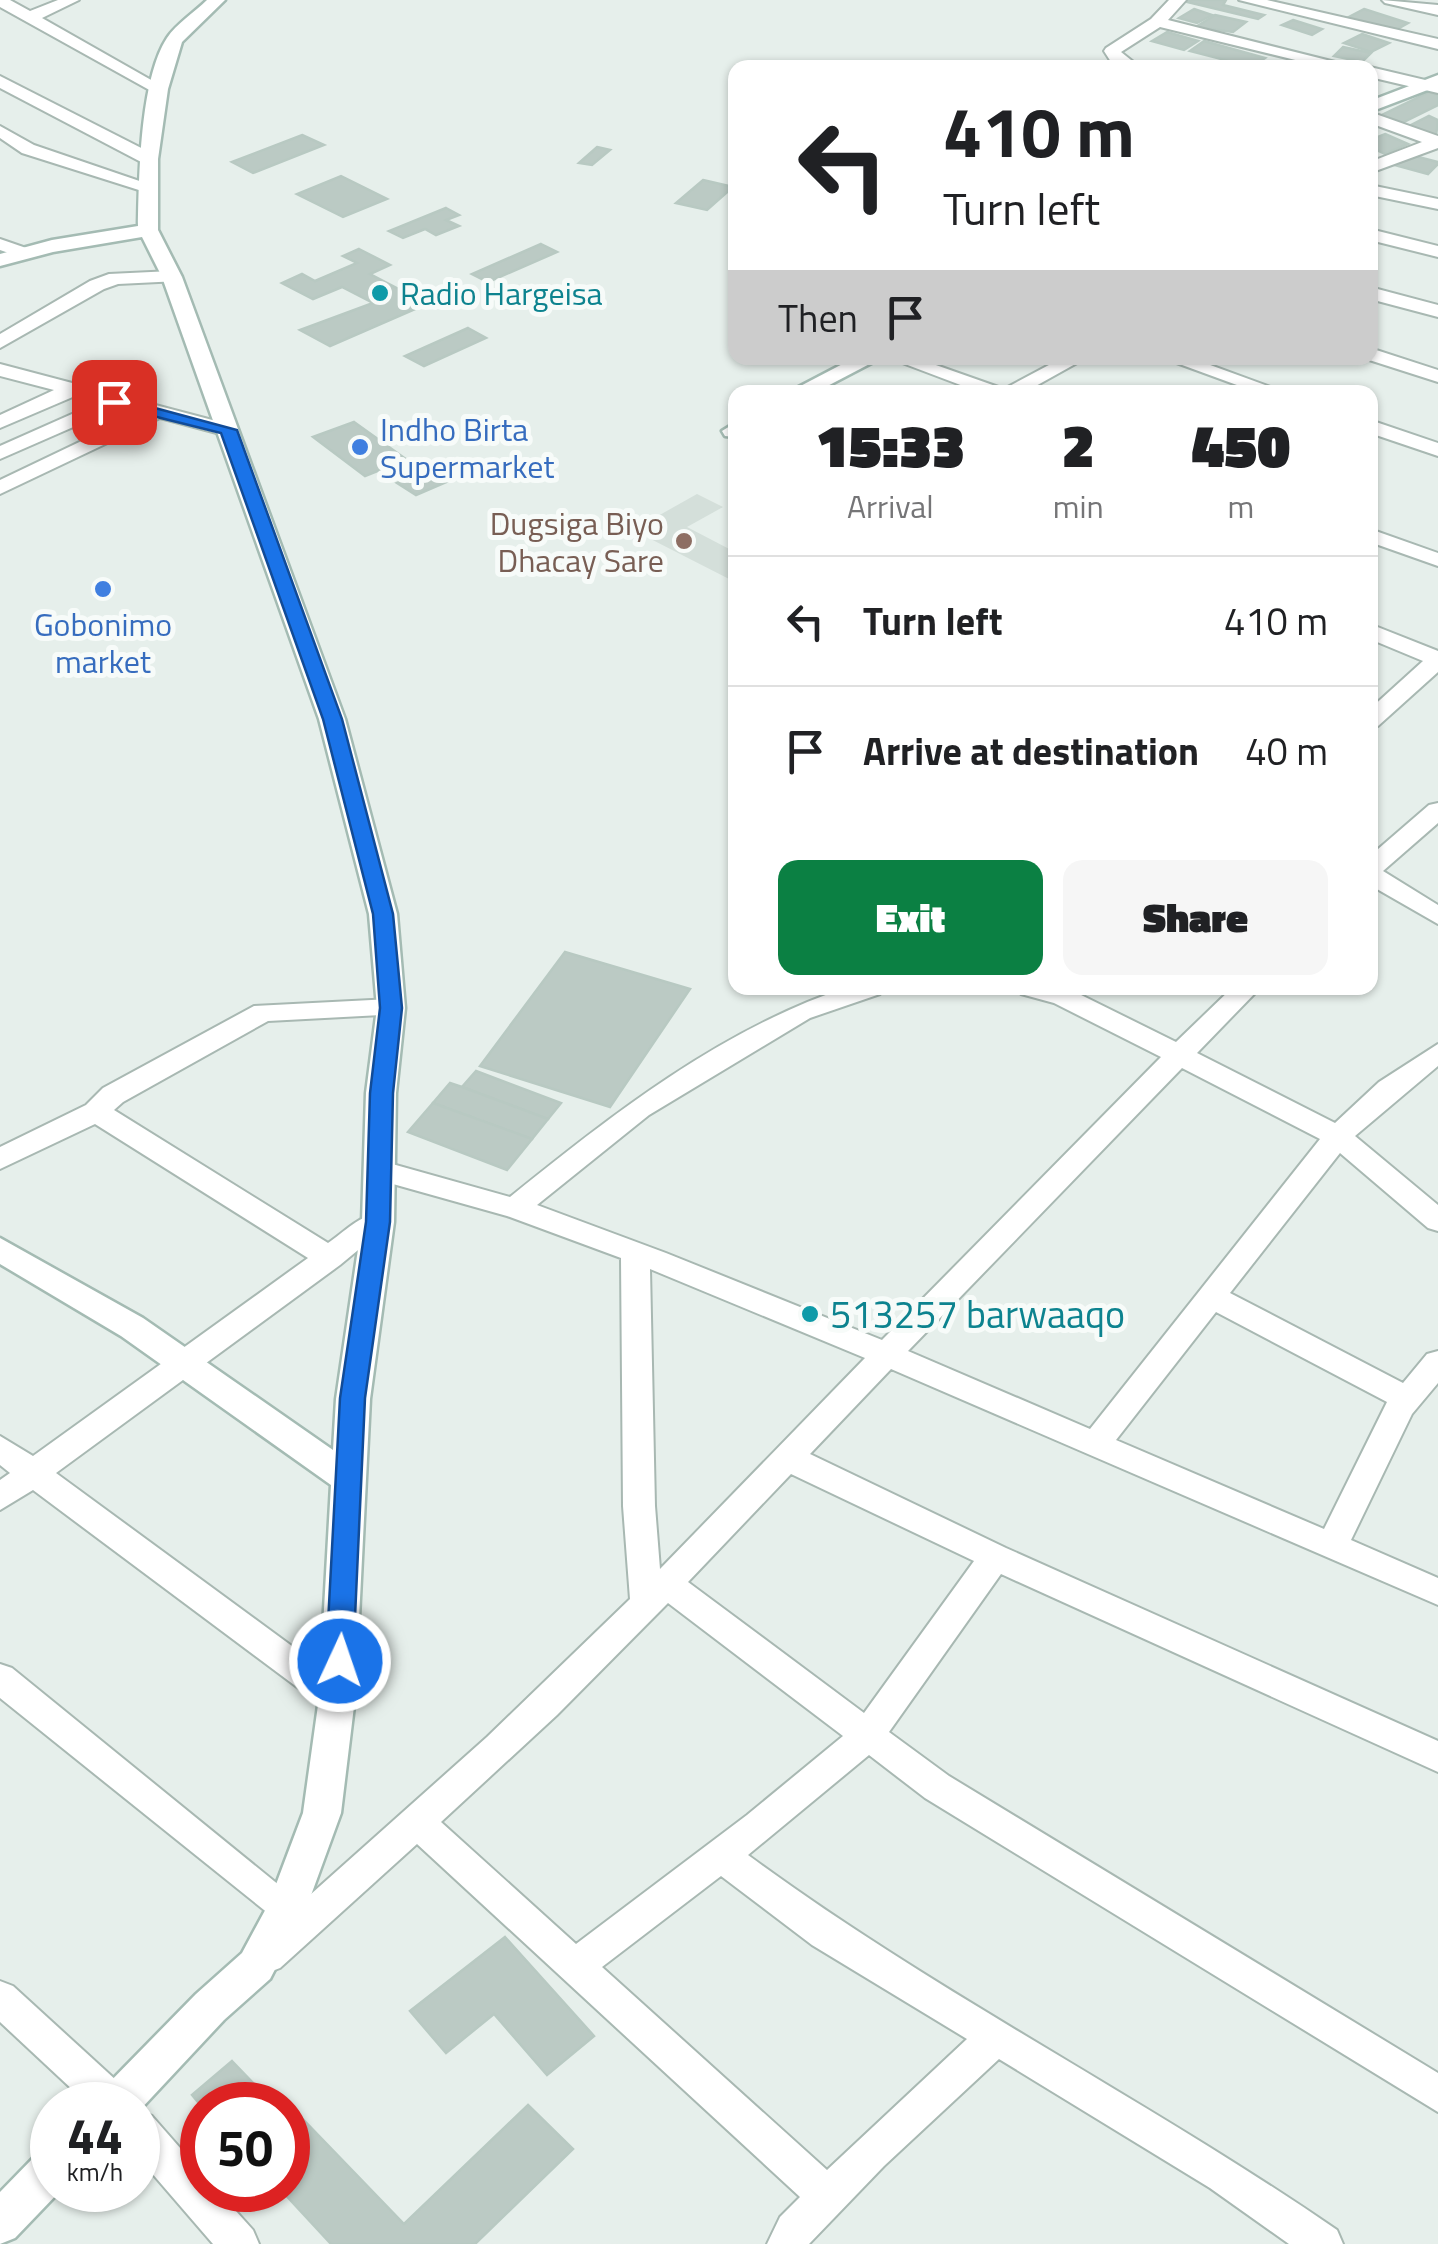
<!DOCTYPE html>
<html lang="en">
<head>
<meta charset="utf-8">
<style>
  :root { --surface:#fff; --page:#f6f6f6; --text:#202124; --muted:#757577; --line:#e0e0e0; --accent:#0b8043 }
  body { margin:0; font-family:"Titillium Web",sans-serif; background:var(--page); color:var(--text); height:100vh; display:flex; flex-direction:column; font-size:38px; white-space:nowrap }
  * { box-sizing:border-box; margin:0 }
  p { font-size:32px; color:var(--muted) }
  .icon { flex:none; width:55px; height:55px; fill:none; stroke:currentColor; stroke-width:2; stroke-linecap:round; stroke-linejoin:round }
  .map { position:relative; flex:1; overflow:hidden }
  .details { position:absolute; left:728px; top:385px; width:650px; height:610px; display:flex; flex-direction:column; background:var(--surface); border-radius:20px; box-shadow:0 2px 8px #0004 }
  .details>* { flex:none }
  .hud { position:absolute; left:728px; top:60px; width:650px; height:305px; border-radius:20px; box-shadow:0 2px 8px #0004; background:#fff; color:var(--text); overflow:hidden }
  .speed { position:absolute; left:30px; top:2082px; display:flex; gap:20px; font-size:50px; font-weight:700; text-align:center }
  .speed>* { display:grid; place-content:center; width:130px; height:130px; border-radius:50%; background:var(--surface); box-shadow:0 2px 8px #0004; line-height:1 }
  .speed small { font-size:25px; font-weight:400 }
  .speed .limit { border:15px solid #d22; background:#fff; color:#111 }
  .pin { position:absolute; display:grid; place-items:center; width:85px; height:85px; color:#fff; margin:-42px; border-radius:20px; box-shadow:0 5px 15px #0006 }
  .me { position:absolute; width:110px; margin:-55px; rotate:3deg; stroke-linejoin:round; filter:drop-shadow(0 0 8px #0008) }
  .turn { display:flex; align-items:center; gap:35px; height:210px; padding:0 50px; font-size:45px }
  .turn .icon { width:130px; height:130px; stroke-width:2.5 }
  .turn b { display:block; font-size:70px; line-height:85px }
  .then { display:flex; align-items:center; height:95px; padding:0 50px; background:#0003; gap:20px; font-size:38px }
  .eta { display:flex; justify-content:space-evenly; align-items:center; height:170px; text-align:center }
  .eta b { font-size:60px; font-weight:800; line-height:70px }
  .primary-button { display:flex; gap:20px; margin-top:auto; padding:20px 50px }
  .primary-button a { flex:1; height:115px; border-radius:20px; background:var(--accent); color:#fff; font-size:40px; font-weight:800; line-height:115px; text-align:center }
  .primary-button a+a { background:var(--page); color:var(--text) }
  ul { padding:0; list-style:none }
  li { display:flex; align-items:center; gap:30px; height:130px; padding:0 50px; border-top:2px solid var(--line) }
  li div { flex:1 }
  li b { display:block; font-size:38px }
  li em { font-style:normal }
  .map>svg:first-child { display:block }
</style>
</head>
<body>
<div class="map">
<svg width="1438" height="2244" viewBox="0 0 1438 2244">
  <rect width="100%" height="100%" fill="#e6efeb"/>
  <!-- built -->
  <polygon fill="#d4dfda" points="697,494 723,507 687,527 735,552 735,582 633,530"/>
  <!-- building -->
  <g fill="#bbcac4" stroke="#b8c9c2" stroke-width="2.5">
    <polygon points="1179,0 1226,0 1223,5 1264,15 1258,19"/>
    <polygon points="1194,9 1212,15 1197,23 1179,18"/>
    <polygon points="1364,9 1408,23 1394,31 1349,17"/>
    <polygon points="1215,15 1246,22 1233,32 1196,27"/>
    <polygon points="1293,20 1322,29 1312,35 1282,25"/>
    <polygon points="1167,32 1198,41 1184,50 1152,41"/>
    <polygon points="1362,34 1389,43 1371,52 1344,43"/>
    <polygon points="1204,41 1265,58 1252,67 1190,51"/>
    <polygon points="1343,47 1371,53 1362,62 1334,56"/>
    <polygon points="1429,92 1438,95 1438,105 1400,124 1380,116"/>
    <polygon points="1429,116 1438,120 1436,136 1409,126"/>
    <polygon points="1385,134 1408,144 1385,154 1370,147 1370,140"/>
    <polygon points="302,135 324,145 253,173 232,162"/>
    <polygon points="597,147 610,150 592,165 579,163"/>
    <polygon points="1399,152 1438,162 1438,164 1428,174 1387,163"/>
    <polygon points="341,176 387,199 343,217 297,194"/>
    <polygon points="703,180 733,187 707,210 676,203"/>
    <polygon points="446,208 459,215 446,220 459,226 436,235 425,229 403,238 389,231"/>
    <polygon points="541,244 557,252 488,282 472,274"/>
    <polygon points="359,249 390,265 370,274 427,304 330,346 300,330 373,303 342,287 313,299 282,283 302,274 315,281 357,263 343,256"/>
    <polygon points="468,328 486,338 424,366 405,356"/>
    <polygon points="354,422 414,465 392,474 385,468 365,476 313,437"/>
    <polygon points="432,468 451,480 416,495 397,483"/>
    <polygon points="565,952 690,989 610,1107 480,1066"/>
    <polygon points="476,1071 561,1103 548,1119 462,1087"/>
    <polygon points="450,1083 462,1087 548,1119 532,1139 433,1103"/>
    <polygon points="433,1103 532,1139 507,1170 408,1132"/>
    <polygon points="505,1937 594,2036 547,2075 494,2014 446,2053 410,2011"/>
    <polygon points="232,2061 274,2105 202,2107 192,2095"/>
    <polygon points="528,2105 573,2149 475,2244 331,2244 281,2190 288,2190 288,2116 294,2110 404,2224"/>
  </g>
  <g fill="none" stroke-linecap="round" stroke-linejoin="round">
    <!-- street casing -->
    <g stroke="#a8b8b2" stroke-width="4">
      <g id="street">
        <polygon points="0,0 10,0 30,11 58,0 79,0 42,18 167,89 153,92 0,7"/>
        <polygon points="1169,0 1186,0 1168,20 1359,68 1328,68 1160,27 1121,52 1141,68 1113,65 1104,51 1106,48 1151,19"/>
        <polygon points="1239,0 1267,0 1438,39 1438,49"/>
        <polygon points="1382,0 1438,5 1438,15 1385,3"/>
        <polygon points="1370,67 1438,83 1438,93 1370,77"/>
        <polygon points="0,76 155,155 158,159 143,163 0,88"/>
        <polygon points="1370,112 1438,136 1438,148 1370,173 1370,162 1422,142 1370,123"/>
        <polygon points="0,126 34,145 157,187 142,191 22,153 0,138"/>
        <polygon points="1370,185 1438,199 1438,209 1370,195"/>
        <polygon points="1370,229 1438,246 1438,257 1370,240"/>
        <polygon points="0,239 29,249 32,253 23,258 0,250"/>
        <polygon points="172,271 181,277 179,281 118,284 104,289 0,348 0,334 90,281 109,274"/>
        <polygon points="1370,287 1438,305 1438,317 1370,299"/>
        <polygon points="1370,348 1438,370 1438,382 1363,358 1370,358"/>
        <polygon points="889,358 916,358 1004,389 1062,358 1086,358 1025,392 979,392"/>
        <polygon points="1163,358 1191,358 1284,392 1256,392"/>
        <polygon points="0,364 235,426 238,430 228,436 160,418 0,494 0,480 140,413 119,407 0,459 0,446 99,402 75,396 0,428 0,415 54,390 0,376"/>
        <polygon points="1370,420 1438,443 1438,456 1370,433"/>
        <polygon points="1370,529 1438,553 1438,566 1370,542"/>
        <polygon points="1370,624 1438,651 1438,672 1378,726 1370,728 1370,709 1423,661 1370,639"/>
        <polygon points="1438,803 1438,823 1383,871 1438,905 1438,924 1370,885 1370,856 1429,805"/>
        <path d="M 845,988 L 884,988 L 880,994 L 810,1018 L 649,1115 L 537,1205 L 666,1253 L 882,1340 L 1161,1057 L 1054,1003 L 1021,994 L 1017,988 L 1071,990 L 1176,1042 L 1232,988 L 1260,988 L 1197,1053 L 1335,1123 L 1379,1082 L 1438,1044 L 1438,1066 L 1355,1136 L 1438,1205 L 1438,1231 L 1428,1228 L 1340,1153 L 1230,1293 L 1403,1383 L 1427,1354 L 1438,1351 L 1438,1383 L 1412,1414 L 1351,1540 L 1438,1578 L 1438,1605 L 891,1369 L 810,1454 L 1006,1548 L 1438,1741 L 1438,1772 L 1001,1574 L 889,1732 L 949,1776 L 1438,2073 L 1438,2112 L 925,1798 L 869,1755 L 748,1855 C 935,1993 1145,2098 1337,2230 L 1343,2244 L 1289,2244 L 1210,2188 L 999,2059 L 884,2166 L 809,2244 L 767,2244 L 780,2217 L 800,2197 L 417,1844 L 280,1968 L 267,1973 L 254,1968 L 249,1956 L 254,1944 L 279,1922 L 0,1698 L 0,1664 L 12,1668 L 301,1903 L 487,1737 L 630,1599 L 623,1506 L 621,1258 L 507,1216 L 368,1177 L 364,1170 L 368,1163 L 378,1160 L 510,1197 C 613,1114 720,1030 845,988 ZM 1182,1068 L 1320,1139 L 1090,1429 L 908,1351 ZM 650,1269 L 865,1358 L 660,1569 L 655,1506 ZM 1216,1312 L 1387,1402 L 1324,1529 L 1116,1440 ZM 791,1474 L 974,1561 L 864,1713 L 688,1582 ZM 668,1603 L 843,1736 L 747,1815 L 576,1944 L 441,1822 L 557,1715 ZM 721,1876 L 812,1945 L 967,2039 L 827,2170 L 602,1967 Z"/>
        <path d="M 391,999 L 400,1002 L 404,1008 L 400,1014 L 268,1021 L 123,1102 L 114,1110 L 328,1243 C 346,1231 366,1208 388,1215 L 392,1222 L 340,1265 L 56,1473 L 349,1688 L 354,1698 L 349,1708 L 337,1712 L 325,1708 L 33,1490 L 0,1510 L 0,1480 L 10,1473 L 0,1465 L 0,1436 L 33,1456 L 308,1258 L 95,1124 L 0,1169 L 0,1147 L 86,1105 L 103,1088 L 254,1006 Z"/>
        <polygon points="0,1981 13,1986 129,2092 135,2105 89,2105 0,2022"/>
        <polygon points="138,2111 152,2116 202,2173 202,2190 217,2190 253,2230 259,2244 213,2244 138,2157"/>
      </g>
    </g>
    <!-- secondary casing -->
    <g stroke="#a4bbb3" stroke-width="5">
      <g id="secondary">
        <path d="M 207,0 L 225,0 L 182,42 L 168,89 L 158,159 L 158,230 L 182,277 L 345,719 L 397,914 L 405,1008 L 396,1093 L 394,1222 L 370,1399 L 355,1698 L 341,1813 L 306,1909 L 270,1979 L 224,2020 L 138,2112 L 138,2105 L 95,2105 L 101,2091 L 196,1994 L 242,1953 L 269,1903 L 303,1813 L 319,1698 L 331,1485 L 121,1336 L 0,1264 L 0,1238 L 143,1318 L 333,1450 L 336,1399 L 362,1222 L 366,1093 L 377,1008 L 369,914 L 319,719 L 162,277 L 142,237 L 53,252 L 0,266 L 0,254 L 52,240 L 138,226 C 139,177 140,79 167,38 C 176,24 195,12 207,0 Z"/>
        <polygon points="1438,75 1438,86 1370,112 1370,101"/>
        <polygon points="854,358 881,358 816,392 789,392"/>
        <polygon points="735,423 735,437 725,436 722,431"/>
        <polygon points="52,2148 52,2190 61,2190 15,2238 0,2244 0,2192 37,2154"/>
      </g>
    </g>
    <!-- street -->
    <use href="#street" fill="#fff" fill-rule="evenodd"/>
    <!-- secondary -->
    <use href="#secondary" fill="#fff" fill-rule="evenodd"/>
  </g>
  <!-- route -->
  <polygon fill="#1a73e8" stroke="#114b97" stroke-width="2.5" points="114,397 237,430 342,719 393,914 402,1008 393,1093 390,1222 365,1398 353,1661 349,1669 340,1673 330,1669 326,1661 340,1398 366,1222 370,1093 380,1008 373,914 323,719 221,433 109,405 106,402"/>
  <!-- markers -->
  <g fill="#0f9aa8" stroke="#f7fbf9" stroke-width="4">
    <circle cx="380" cy="293" r="10"/>
    <circle cx="810" cy="1314" r="10"/>
  </g>
  <g fill="#3f7fe0" stroke="#f7fbf9" stroke-width="4">
    <circle cx="360" cy="447" r="10"/>
    <circle cx="103" cy="589" r="10"/>
  </g>
  <circle fill="#8d6e63" stroke="#f7fbf9" stroke-width="4" cx="684" cy="541" r="10"/>
  <g text-anchor="middle" dominant-baseline="central" stroke-width="10" stroke-linejoin="round" paint-order="stroke">
    <!-- far-culture labels -->
    <g font-size="32" fill="#0d838f" stroke="#f7fbf9" text-anchor="start">
      <text x="400" y="293">Radio Hargeisa</text>
    </g>
    <!-- far-shop labels -->
    <g font-size="32" fill="#366cbe" stroke="#f7fbf9" text-anchor="start">
      <text x="380" y="429">Indho Birta<tspan x="380" dy="37">Supermarket</tspan></text>
      <text x="103" y="624" text-anchor="middle">Gobonimo<tspan x="103" dy="37">market</tspan></text>
    </g>
    <!-- far-education labels -->
    <g font-size="32" fill="#785e54" stroke="#f7fbf9" text-anchor="end">
      <text x="664" y="523">Dugsiga Biyo<tspan x="664" dy="37">Dhacay Sare</tspan></text>
    </g>
    <!-- culture labels -->
    <g font-size="38" fill="#0d838f" stroke="#f7fbf9" text-anchor="start">
      <text x="830" y="1314">513257 barwaaqo</text>
    </g>
  </g>
</svg>
<div class="speed"><div>44<small>km/h</small></div><div class="limit">50</div></div>
<div class="pin" style="left:114px;top:402px;background:#d93025"><svg class="icon" aria-label="arrive" viewBox="0 0 24 24"><path d="M6 21V4h12l-3 4 3 4H6"/></svg></div>
<svg class="me" style="left:340px;top:1661px" viewBox="-20 -20 40 40"><circle r="17" fill="#1a73e8" stroke="#fff" stroke-width="3"/><path d="M0-11L8 9 0 5-8 9z" fill="#fff"/></svg>
<div class="hud">
<div class="turn"><svg class="icon" aria-label="left" viewBox="0 0 24 24"><path d="M17 20v-9H6M10 6l-5 5 5 5"/></svg><div><b>410 m</b>Turn left</div></div>
<div class="then">Then<svg class="icon" aria-label="arrive" viewBox="0 0 24 24"><path d="M6 21V4h12l-3 4 3 4H6"/></svg></div>
</div>
<section class="details">
<div class="eta">
<div><b>15:33</b><p>Arrival</p></div>
<div><b>2</b><p>min</p></div>
<div><b>450</b><p>m</p></div>
</div>
<ul>
<li><svg class="icon" aria-label="left" viewBox="0 0 24 24"><path d="M17 20v-9H6M10 6l-5 5 5 5"/></svg><div><b>Turn left</b></div><em>410 m</em></li>
<li><svg class="icon" aria-label="arrive" viewBox="0 0 24 24"><path d="M6 21V4h12l-3 4 3 4H6"/></svg><div><b>Arrive at destination</b></div><em>40 m</em></li>
</ul>
<div class="primary-button"><a>Exit</a><a>Share</a></div>
</section>
</div>
</body>
</html>
